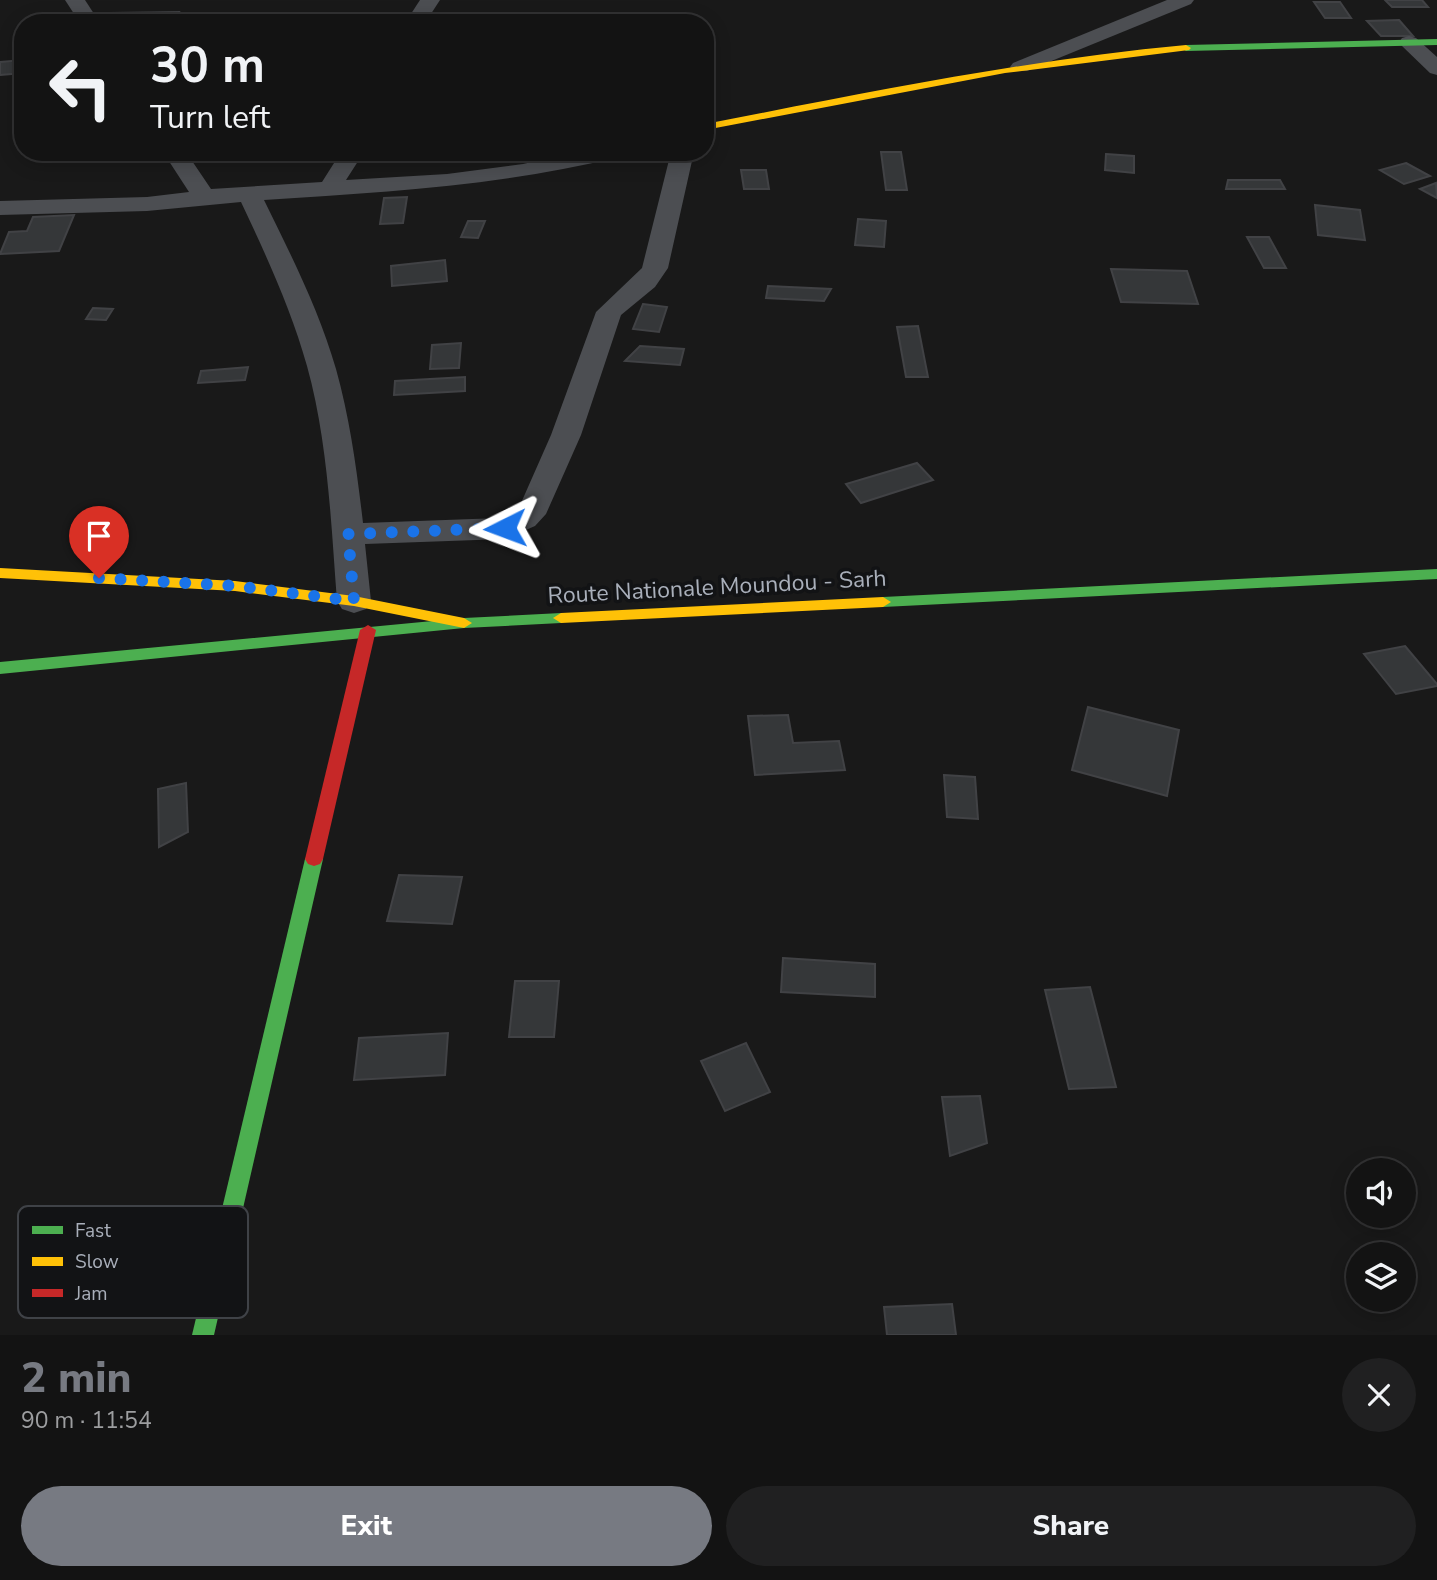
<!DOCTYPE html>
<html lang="en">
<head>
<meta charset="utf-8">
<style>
  :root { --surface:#131313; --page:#202021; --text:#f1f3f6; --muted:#9d9ea0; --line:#323233; --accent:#777a82 }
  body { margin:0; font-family:"Nunito Sans",sans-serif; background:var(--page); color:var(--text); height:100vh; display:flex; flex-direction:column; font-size:26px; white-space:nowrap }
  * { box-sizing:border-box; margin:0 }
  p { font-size:23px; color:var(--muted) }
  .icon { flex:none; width:38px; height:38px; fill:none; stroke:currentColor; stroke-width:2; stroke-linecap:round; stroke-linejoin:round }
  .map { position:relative; height:1335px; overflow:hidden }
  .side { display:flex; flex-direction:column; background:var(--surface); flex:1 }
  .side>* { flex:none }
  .guide { position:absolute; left:14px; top:14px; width:700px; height:147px; border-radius:28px; box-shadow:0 4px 18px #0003,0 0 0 2px var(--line); background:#131313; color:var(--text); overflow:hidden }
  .fabs { position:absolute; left:1346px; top:1158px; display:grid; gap:14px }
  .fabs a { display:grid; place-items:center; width:70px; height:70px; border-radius:50%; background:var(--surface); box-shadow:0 4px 18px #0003,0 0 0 2px var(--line); font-size:35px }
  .pin { position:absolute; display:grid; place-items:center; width:60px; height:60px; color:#fff; margin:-72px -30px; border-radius:50% 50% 50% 0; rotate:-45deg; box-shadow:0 0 7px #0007 }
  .pin .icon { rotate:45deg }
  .me { position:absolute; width:77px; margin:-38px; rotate:267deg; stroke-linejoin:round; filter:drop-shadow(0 0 5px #0008) }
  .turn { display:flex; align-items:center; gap:24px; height:147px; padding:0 21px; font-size:32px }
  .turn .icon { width:91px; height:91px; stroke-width:2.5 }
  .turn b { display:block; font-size:49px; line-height:60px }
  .round { display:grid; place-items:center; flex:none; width:74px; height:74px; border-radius:37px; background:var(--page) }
  .summary { display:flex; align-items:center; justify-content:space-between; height:119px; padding:0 21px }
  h1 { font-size:42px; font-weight:800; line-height:52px; color:var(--accent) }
  .action { display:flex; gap:14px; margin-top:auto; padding:14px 21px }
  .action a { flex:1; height:80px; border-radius:42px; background:var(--accent); color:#fff; font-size:28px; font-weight:800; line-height:80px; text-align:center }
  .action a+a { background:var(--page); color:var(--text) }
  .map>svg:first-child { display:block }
</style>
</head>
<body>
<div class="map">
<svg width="1437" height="1335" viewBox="0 0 1437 1335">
  <rect width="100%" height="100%" fill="#191919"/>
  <!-- building -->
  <g fill="#353739" stroke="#414245" stroke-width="2">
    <polygon points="1385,0 1422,0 1428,7 1392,7"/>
    <polygon points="1314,2 1340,2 1351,18 1325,18"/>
    <polygon points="179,12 176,19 105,20 109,13"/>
    <polygon points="1399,20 1413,36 1381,36 1367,21"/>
    <polygon points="23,60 23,73 0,75 0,62"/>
    <polygon points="881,152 901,152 907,190 886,190"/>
    <polygon points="1106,154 1134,156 1134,173 1105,170"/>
    <polygon points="1406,163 1430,176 1404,184 1380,170"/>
    <polygon points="741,170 766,170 769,189 744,189"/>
    <polygon points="1228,180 1280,180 1285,189 1226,189"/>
    <polygon points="1436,183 1437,198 1420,189"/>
    <polygon points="407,197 403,223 380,224 384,198"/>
    <polygon points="1315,205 1360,210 1365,240 1318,235"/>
    <polygon points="74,215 59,251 0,254 9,232 27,231 33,217"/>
    <polygon points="858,219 886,221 884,247 855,245"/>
    <polygon points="468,221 485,221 478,238 461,237"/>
    <polygon points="1247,237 1269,237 1286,268 1264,268"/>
    <polygon points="445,260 447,281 392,286 391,266"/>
    <polygon points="1111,269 1187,271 1198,304 1121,302"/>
    <polygon points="768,286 831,289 824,301 766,298"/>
    <polygon points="643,304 667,307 659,332 633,329"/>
    <polygon points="93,308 113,309 106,320 86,319"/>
    <polygon points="918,326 928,377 906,377 897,327"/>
    <polygon points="461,343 459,368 430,369 432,345"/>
    <polygon points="640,346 684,349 680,365 625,361"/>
    <polygon points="248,367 245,380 198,383 201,371"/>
    <polygon points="465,377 465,391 394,395 395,381"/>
    <polygon points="917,463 933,480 861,503 846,484"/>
    <polygon points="1405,646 1437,684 1437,686 1396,694 1364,654"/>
    <polygon points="1088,707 1179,730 1167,796 1072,770"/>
    <polygon points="788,715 793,743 839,741 845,770 755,775 748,716"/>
    <polygon points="944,775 975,777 978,819 947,817"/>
    <polygon points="186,783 188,832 159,847 158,789"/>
    <polygon points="399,875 462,877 452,924 387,921"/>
    <polygon points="783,958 875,964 875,997 781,992"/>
    <polygon points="515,981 559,981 554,1037 509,1037"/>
    <polygon points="1090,987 1116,1087 1069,1089 1045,990"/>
    <polygon points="448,1033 445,1075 354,1080 359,1038"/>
    <polygon points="746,1043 770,1092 725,1111 701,1061"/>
    <polygon points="980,1096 987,1143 950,1156 942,1097"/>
    <polygon points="952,1304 956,1335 887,1335 884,1307"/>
  </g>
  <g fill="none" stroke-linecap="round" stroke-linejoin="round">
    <!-- street -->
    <g fill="#4c4e52" fill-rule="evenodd">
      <polygon points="65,0 85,0 100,23 80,23"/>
      <polygon points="420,0 440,0 425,23 405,23"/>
      <polygon points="1167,0 1194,0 1191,4 1027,71 1013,71 1010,67 1013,63"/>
      <polygon points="1409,36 1416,38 1437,57 1437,75 1430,73 1402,46 1399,42 1402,38"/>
      <path d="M 163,152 L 186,152 L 211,189 L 322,182 L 341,152 L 364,152 L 346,180 L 447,174 L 523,164 L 577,152 L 621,152 L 618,157 C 501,186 384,192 264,200 C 291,255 319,310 336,369 C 350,419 357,471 363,523 L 500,518 L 513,512 L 521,503 L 551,435 L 596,312 L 642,268 L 671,152 L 694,152 L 668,268 L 655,287 L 621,315 L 581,435 L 546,514 L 535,526 L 505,539 L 365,544 L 371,601 L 366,609 L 354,613 L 342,609 L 337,601 C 331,523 328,442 307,366 C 291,309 266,255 241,202 L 147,211 L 0,215 L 0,201 L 147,197 L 189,192 Z"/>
    </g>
    <!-- fast -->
    <g fill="#4caf50" fill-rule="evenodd">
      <polygon points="1437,39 1437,45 1186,51 1181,48 1186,45"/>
      <polygon points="1437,569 1437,579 883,607 875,602 883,597"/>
      <polygon points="561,613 569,618 561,623 464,628 0,674 0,662 464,618"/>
      <polygon points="314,852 320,854 323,859 214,1335 192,1335 305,859 308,854"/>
    </g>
    <!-- slow -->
    <g fill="#ffc107" fill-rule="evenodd">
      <path d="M 1186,45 L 1191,48 L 1189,50 L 1005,73 L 705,130 L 705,124 C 865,93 1024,60 1186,45 Z"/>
      <polygon points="0,568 235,581 354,596 464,618 472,623 464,628 354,606 235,591 0,578"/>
      <polygon points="883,597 891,602 883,607 561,623 553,618 561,613"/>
    </g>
    <!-- jam -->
    <polygon fill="#c62828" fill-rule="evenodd" points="368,625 376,630 323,859 320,864 314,866 308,864 305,859 360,630"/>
  </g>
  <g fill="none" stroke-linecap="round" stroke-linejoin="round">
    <!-- route -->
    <polyline stroke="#1a73e8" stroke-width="12" stroke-dasharray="0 21.6" points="99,578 235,586 354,601 348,534 505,528"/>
  </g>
  <g text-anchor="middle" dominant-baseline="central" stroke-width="7" stroke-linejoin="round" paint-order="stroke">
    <!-- street labels -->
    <g font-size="23" fill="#a9afba" stroke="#121315">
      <text transform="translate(717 587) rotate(-3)">Route Nationale Moundou - Sarh</text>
    </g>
  </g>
  <!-- legend -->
  <rect x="18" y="1206" width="230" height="112" rx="10" fill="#121315" stroke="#3f4247" stroke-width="2"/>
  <rect x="32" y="1226" width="31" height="8" fill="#4caf50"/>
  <rect x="32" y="1257" width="31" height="9" fill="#ffc107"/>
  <rect x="32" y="1289" width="31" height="8" fill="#c62828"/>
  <g font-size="19" fill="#a9afba">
    <text x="75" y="1237">Fast</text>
    <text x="75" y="1268">Slow</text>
    <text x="75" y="1300">Jam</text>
  </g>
</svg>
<div class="fabs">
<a><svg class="icon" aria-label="sound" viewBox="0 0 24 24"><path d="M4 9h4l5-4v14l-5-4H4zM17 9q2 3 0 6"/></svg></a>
<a><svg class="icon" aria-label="layers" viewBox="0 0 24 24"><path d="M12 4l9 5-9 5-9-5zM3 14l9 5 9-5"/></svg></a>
</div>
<div class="pin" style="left:99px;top:578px;background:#d93025"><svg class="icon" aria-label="arrive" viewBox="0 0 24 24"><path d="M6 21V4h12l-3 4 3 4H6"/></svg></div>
<svg class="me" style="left:505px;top:528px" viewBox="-20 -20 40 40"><path d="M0-17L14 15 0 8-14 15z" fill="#1a73e8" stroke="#fff" stroke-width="4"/></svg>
<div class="guide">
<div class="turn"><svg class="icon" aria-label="left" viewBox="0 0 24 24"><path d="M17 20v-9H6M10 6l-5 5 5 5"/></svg><div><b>30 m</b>Turn left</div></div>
</div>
</div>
<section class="side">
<div class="summary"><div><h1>2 min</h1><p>90 m · 11:54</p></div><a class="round"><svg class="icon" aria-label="close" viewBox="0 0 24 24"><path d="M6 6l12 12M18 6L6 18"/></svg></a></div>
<div class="action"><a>Exit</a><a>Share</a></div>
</section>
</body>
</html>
